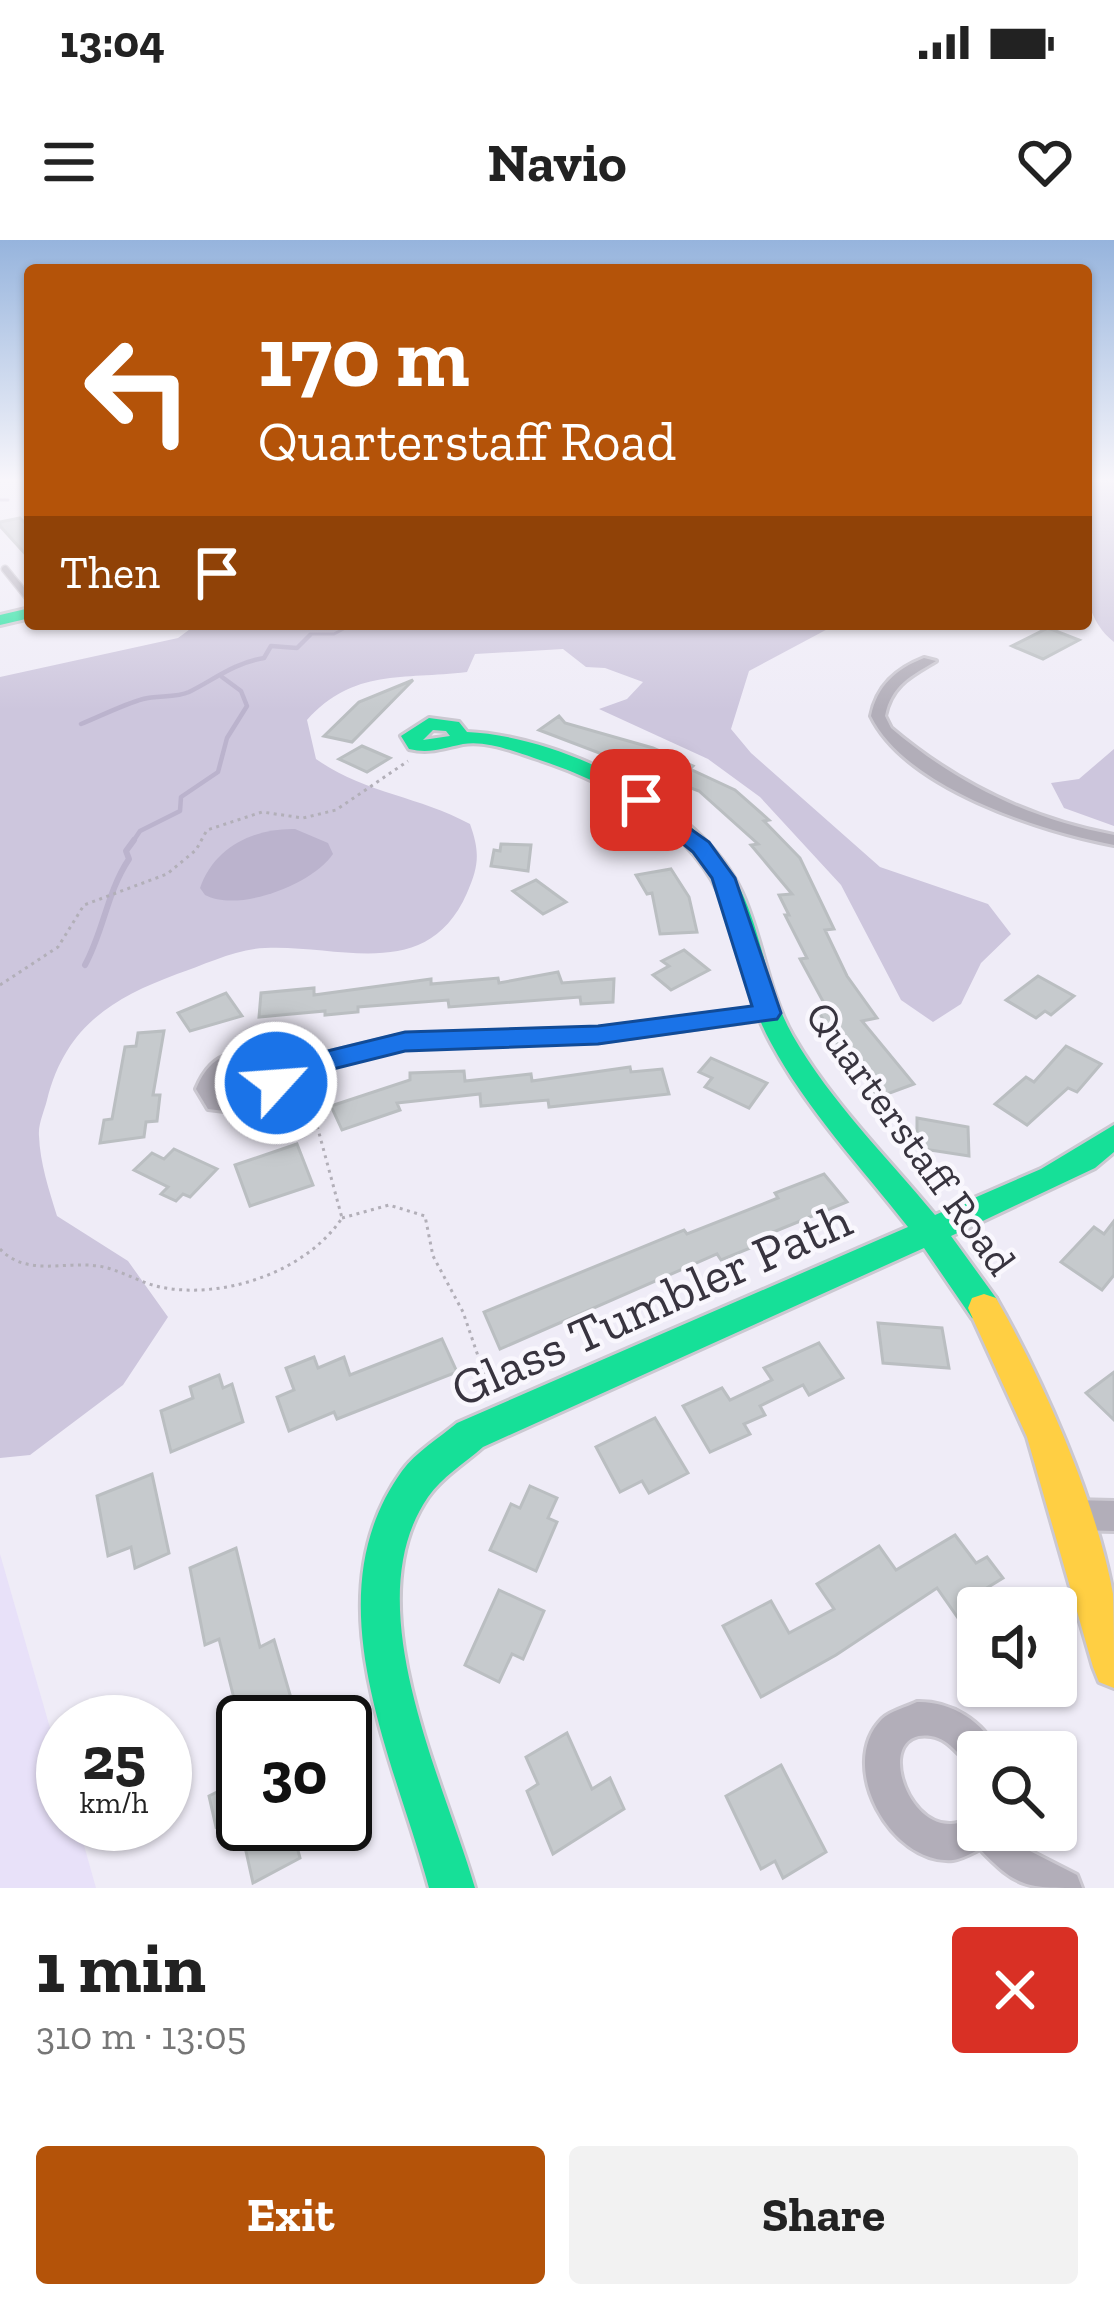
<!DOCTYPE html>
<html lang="en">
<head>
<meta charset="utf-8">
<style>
  :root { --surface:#fff; --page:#f2f2f2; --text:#222; --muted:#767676; --accent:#b45309 }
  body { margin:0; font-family:"Zilla Slab",serif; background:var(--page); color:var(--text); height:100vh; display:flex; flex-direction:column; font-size:45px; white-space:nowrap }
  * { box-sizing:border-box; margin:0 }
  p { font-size:39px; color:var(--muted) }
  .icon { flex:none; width:66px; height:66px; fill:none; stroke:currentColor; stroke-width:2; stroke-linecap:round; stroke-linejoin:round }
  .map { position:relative; height:1648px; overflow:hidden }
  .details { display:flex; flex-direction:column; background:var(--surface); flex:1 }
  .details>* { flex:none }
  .banner { position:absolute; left:24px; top:24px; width:1068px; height:366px; border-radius:12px; box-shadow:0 3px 9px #0004; background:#b45309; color:#fff; overflow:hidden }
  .fabs { position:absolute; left:957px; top:1347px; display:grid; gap:24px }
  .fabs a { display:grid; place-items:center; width:120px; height:120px; border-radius:12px; background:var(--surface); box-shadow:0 3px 9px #0004; font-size:60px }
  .speed { position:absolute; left:36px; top:1455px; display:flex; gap:24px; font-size:60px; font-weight:700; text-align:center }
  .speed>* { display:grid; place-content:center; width:156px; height:156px; border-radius:50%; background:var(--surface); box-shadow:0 3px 9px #0004; line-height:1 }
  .speed small { font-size:30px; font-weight:400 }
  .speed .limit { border:6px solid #111; border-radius:18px; background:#fff; color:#111 }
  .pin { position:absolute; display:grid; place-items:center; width:102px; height:102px; color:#fff; margin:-51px; border-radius:24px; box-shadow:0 6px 18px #0006 }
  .me { position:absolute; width:132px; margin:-66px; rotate:64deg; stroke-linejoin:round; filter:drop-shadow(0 0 9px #0008) }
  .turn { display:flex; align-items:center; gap:42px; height:252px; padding:0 36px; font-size:54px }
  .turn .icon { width:156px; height:156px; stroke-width:2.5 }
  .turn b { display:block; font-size:84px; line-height:102px }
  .then { display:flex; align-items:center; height:114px; padding:0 36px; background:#0003; gap:24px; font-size:45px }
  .round { display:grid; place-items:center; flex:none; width:126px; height:126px; border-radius:12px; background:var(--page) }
  .headline { display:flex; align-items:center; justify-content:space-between; height:204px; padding:0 36px }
  h1 { font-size:72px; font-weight:800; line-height:90px }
  .button { display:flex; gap:24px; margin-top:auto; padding:24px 36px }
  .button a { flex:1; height:138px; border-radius:12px; background:var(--accent); color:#fff; font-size:48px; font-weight:800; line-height:138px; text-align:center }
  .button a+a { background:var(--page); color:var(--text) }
  .status { display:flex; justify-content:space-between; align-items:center; height:84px; padding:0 60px; background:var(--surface); direction:ltr }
  .status svg { height:33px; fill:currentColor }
  header { display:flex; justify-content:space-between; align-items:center; height:156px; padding:0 36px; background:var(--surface); font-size:54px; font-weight:800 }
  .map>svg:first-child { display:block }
</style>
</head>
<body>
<div class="status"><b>13:04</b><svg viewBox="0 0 49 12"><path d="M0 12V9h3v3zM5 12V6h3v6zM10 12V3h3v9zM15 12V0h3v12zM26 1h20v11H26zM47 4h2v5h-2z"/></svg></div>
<header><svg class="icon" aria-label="menu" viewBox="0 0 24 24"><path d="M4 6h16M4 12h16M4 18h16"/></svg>Navio<svg class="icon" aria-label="heart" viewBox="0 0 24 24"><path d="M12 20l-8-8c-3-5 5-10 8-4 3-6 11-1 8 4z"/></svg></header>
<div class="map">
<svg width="1114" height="1648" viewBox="0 0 1114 1648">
  <rect width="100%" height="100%" fill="#efecf7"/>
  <!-- built -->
  <polygon fill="#e8e1f9" points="0,1314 63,1533 63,1584 78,1584 96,1648 0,1648"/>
  <!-- forest -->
  <g fill="#cdc6dd">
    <path d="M 1086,239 L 1114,239 L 1114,402 C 1069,367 1086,291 1086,239 Z"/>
    <path d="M 197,384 L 837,384 L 749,431 L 731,489 L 751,513 L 880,627 L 988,664 L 1011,694 L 981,723 L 961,764 L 933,782 L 901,760 L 841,645 L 760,557 L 708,519 L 599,469 L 627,459 L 643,442 L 605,428 L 586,427 L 563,409 L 475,414 L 467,432 C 402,440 354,428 307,480 L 316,519 C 364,553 418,556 470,584 C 480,612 479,626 467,653 C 427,744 339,704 265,708 C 236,709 204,725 177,734 C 110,759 65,788 47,860 C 44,872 38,884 39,896 C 40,923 49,950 57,976 L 128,1021 L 168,1077 L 123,1145 L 30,1215 L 0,1218 L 0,437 L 178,398 Z"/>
    <polygon points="1114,509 1114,586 1064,568 1051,543 1079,539"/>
  </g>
  <!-- water -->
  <path fill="#bbb3cd" d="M 295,589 L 328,603 L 333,614 C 313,644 239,673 205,655 L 200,648 C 214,607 254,588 295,589 Z"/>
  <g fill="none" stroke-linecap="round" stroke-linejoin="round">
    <!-- stream-far2 -->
    <g stroke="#bbb3cd" stroke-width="3">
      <polyline points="0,260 8,260"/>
      <polyline points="307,398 311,394 334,394 353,384"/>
    </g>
    <!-- stream-far1 -->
    <g stroke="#bbb3cd" stroke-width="4.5">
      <path d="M 81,484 C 101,476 122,465 143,459 C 157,455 176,458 189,452 C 215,439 234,423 264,418 L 271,406 L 297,408 L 310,395"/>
      <polyline points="132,603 140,591 180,571 181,557 218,532 227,498 247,466 241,451 222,437"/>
    </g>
    <!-- stream -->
    <path stroke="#bbb3cd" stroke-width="6" d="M 85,725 C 104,690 107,652 129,619 L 126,611 L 134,600"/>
  </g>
  <!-- building -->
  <g fill="#c6cacd" stroke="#babec1" stroke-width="3">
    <polygon points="20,278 30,288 30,319 0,286 0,282"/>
    <polygon points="1048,388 1079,400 1043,419 1012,406"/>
    <polygon points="413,440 352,502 324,496 359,462"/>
    <polygon points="559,476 565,483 653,508 693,526 690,529 735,550 769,580 764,581 800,618 834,689 825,690 847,736 877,778 862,781 914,844 879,857 847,821 816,767 825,765 800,719 807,718 785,675 789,675 779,655 792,654 751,605 758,604 699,551 539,490"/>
    <polygon points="362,506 390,518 367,532 339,519"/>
    <polygon points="501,604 531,605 528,631 491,626 494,610 500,611"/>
    <polygon points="671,629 689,657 697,692 660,694 652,653 647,654 636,635"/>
    <polygon points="536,640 566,662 543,674 513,651"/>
    <polygon points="684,710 709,730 671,750 653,735 669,726 662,721"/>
    <polygon points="558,732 562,743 614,739 613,762 581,764 580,757 449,767 448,760 358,767 358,772 325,775 325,771 259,777 261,753 314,748 314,755 431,739 431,744 498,738 499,743"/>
    <polygon points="1038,736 1074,756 1051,775 1045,771 1036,778 1006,760"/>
    <polygon points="226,753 242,776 190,791 178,773"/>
    <polygon points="164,791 153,855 160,855 157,881 146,882 144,897 100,903 104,880 112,879 125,807 136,806 138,793"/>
    <polygon points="1066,806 1101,824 1077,852 1068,848 1027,885 995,864 1026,837 1034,842"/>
    <polygon points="711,818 767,843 749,868 705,847 712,838 699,832"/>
    <polygon points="630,827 631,832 662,829 669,854 549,867 548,860 481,866 480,854 397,863 400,870 342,890 331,866 410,840 410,833 464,831 465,841 531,834 532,841"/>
    <polygon points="917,878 968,887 969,916 917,908"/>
    <polygon points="297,904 313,945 250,966 235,925"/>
    <polygon points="174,909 217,929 190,957 183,954 176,961 161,954 168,947 134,930 152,913 164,919"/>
    <polygon points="824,934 847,962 771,993 775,998 721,1020 717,1014 500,1109 484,1072 684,990 687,994 778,958 775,953"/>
    <polygon points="1114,981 1114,1035 1102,1050 1061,1022 1094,987 1104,994"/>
    <polygon points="878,1083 942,1088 949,1128 883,1123"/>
    <polygon points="442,1099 457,1132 337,1179 334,1172 289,1191 277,1157 294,1150 286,1128 314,1117 318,1128 344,1117 350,1135"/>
    <polygon points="819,1103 843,1138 809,1155 803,1145 760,1166 765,1175 744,1184 750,1194 710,1212 683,1166 722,1148 730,1160 772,1140 764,1128"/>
    <polygon points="1114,1132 1114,1180 1086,1153"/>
    <polygon points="219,1135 223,1148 232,1144 243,1182 171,1212 161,1171 193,1158 190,1147"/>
    <polygon points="655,1178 688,1233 649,1253 642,1241 620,1252 596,1207"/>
    <polygon points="152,1234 169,1313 135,1328 131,1307 108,1316 97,1256"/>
    <polygon points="530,1246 557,1258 548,1278 557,1282 536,1331 490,1310 511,1264 520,1268"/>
    <polygon points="955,1295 976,1323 987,1317 1003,1338 977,1354 987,1368 978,1368 978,1380 965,1388 937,1348 836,1415 761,1457 723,1386 771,1361 789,1393 834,1369 817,1344 879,1306 896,1330"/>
    <polygon points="236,1308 260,1407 274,1400 298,1482 240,1482 219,1399 205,1405 190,1328"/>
    <polygon points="499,1350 544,1371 523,1419 512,1414 499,1442 465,1425"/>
    <polygon points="567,1493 592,1549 610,1538 624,1569 553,1614 527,1551 538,1544 526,1517"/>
    <polygon points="781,1525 826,1612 783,1638 775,1621 761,1629 726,1556"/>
    <polygon points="243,1539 243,1573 216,1587 209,1556"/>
    <polygon points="240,1584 291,1584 300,1618 253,1643"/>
  </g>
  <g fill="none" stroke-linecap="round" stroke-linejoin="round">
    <!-- lane casing -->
    <g stroke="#cbc8d1" stroke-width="9">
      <polyline id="lane" points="5,329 30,360"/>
    </g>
    <!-- street casing -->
    <g stroke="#cbc8d1" stroke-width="6">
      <g id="street">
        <path d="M 924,418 L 936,421 C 911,436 891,445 885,476 L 891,488 C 957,544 1029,579 1114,595 L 1114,605 C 1040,591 906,548 871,476 C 877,446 896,429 924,418 Z"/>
        <path d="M 768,766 L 775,768 L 778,773 L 775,778 L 598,802 L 405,808 L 285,838 L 281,856 L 250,874 L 208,869 L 196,849 C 214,806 240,810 278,821 L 280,824 L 405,794 L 598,788 ZM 241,827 L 264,832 L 263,846 L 246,858 L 222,855 L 218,848 L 226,835 Z"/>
        <polygon points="1072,1260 1114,1261 1114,1291 1072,1290 1062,1285 1057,1275 1062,1265"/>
        <path d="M 917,1462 C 950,1461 984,1481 997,1512 L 978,1512 L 978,1528 C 960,1521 952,1499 931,1496 C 875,1488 903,1586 951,1584 C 960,1584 970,1578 978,1574 L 978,1590 L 1010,1590 L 1028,1610 L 1077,1635 L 1082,1648 C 1027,1648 1017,1648 980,1609 C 972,1613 961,1619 953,1620 C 891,1625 836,1525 882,1479 C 890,1471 907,1467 917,1462 Z"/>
      </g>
    </g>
    <!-- fast casing -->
    <g stroke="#cbc8d1" stroke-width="6">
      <g id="fast">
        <polygon points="30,368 30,378 0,385 0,375"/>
        <path d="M 429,478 L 459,482 L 467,492 C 560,496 700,563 741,651 C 763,697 767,751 793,796 C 831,862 887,917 935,975 L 1041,929 L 1114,885 L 1114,912 L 1095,928 L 951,996 L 996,1058 L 1000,1068 L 996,1078 L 984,1082 L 972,1078 L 924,1008 L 483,1207 C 465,1223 442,1237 428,1257 C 355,1363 443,1538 475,1648 L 429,1648 C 394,1517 311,1357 402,1231 C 416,1212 439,1198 457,1183 L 908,987 C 861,927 807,870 771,803 C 747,760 741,711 724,665 C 695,588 609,542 534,518 C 514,511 485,500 463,504 C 443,508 430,514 409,509 L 401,496 ZM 433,490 L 446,491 L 450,496 L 423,500 Z"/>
      </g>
    </g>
    <!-- slow casing -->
    <g stroke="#cbc8d1" stroke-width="6">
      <path id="slow" d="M 984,1054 L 996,1058 C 1043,1140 1096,1260 1113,1354 C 1114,1383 1114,1418 1114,1448 L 1099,1442 L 1093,1427 L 1027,1197 L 968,1068 L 972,1058 Z"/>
    </g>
    <!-- path -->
    <g stroke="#b2afb8" stroke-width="3" stroke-dasharray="3 4.5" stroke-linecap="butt">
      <polyline points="0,745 58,707 84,665 167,634 196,610 207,590 262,572 303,578 336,570 408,521"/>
      <polyline points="342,978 389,965 425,976 433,1016 463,1072 492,1157"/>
      <path d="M 0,1009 C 27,1037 64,1021 98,1026 C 119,1029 138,1042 160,1047 C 223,1060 306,1032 342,978 L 312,867 L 295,848"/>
    </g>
    <!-- lane -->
    <use href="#lane" stroke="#b2aeb9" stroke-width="6"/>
    <!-- street -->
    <use href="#street" fill="#b2aeb9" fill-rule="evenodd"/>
    <!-- fast -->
    <use href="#fast" fill="#16e098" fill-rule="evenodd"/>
    <!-- slow -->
    <use href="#slow" fill="#ffcf43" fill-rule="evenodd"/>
  </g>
  <!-- sky -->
  <linearGradient id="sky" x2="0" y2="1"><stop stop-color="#96b4dd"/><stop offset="0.51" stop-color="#f8f6fb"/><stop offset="1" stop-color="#f8f6fb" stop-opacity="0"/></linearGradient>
  <rect width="1114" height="470" fill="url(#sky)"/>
  <!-- route -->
  <polygon fill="#1a73e8" stroke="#114b97" stroke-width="3" points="641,554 709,602 735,638 781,773 777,779 598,804 405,811 289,840 286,850 266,850 262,833 266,826 405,792 598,786 752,766 712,638 693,612 634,564 634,555"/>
  <g text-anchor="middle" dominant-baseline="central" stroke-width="9" stroke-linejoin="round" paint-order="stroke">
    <!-- street labels -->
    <g font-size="42" fill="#38343f" stroke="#f9f7fd">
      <text transform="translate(911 898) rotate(54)">Quarterstaff Road</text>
    </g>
    <!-- near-street labels -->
    <g font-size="51" fill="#38343f" stroke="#f9f7fd">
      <text transform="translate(651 1064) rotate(-24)">Glass Tumbler Path</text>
    </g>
  </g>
</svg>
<div class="fabs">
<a><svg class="icon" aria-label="sound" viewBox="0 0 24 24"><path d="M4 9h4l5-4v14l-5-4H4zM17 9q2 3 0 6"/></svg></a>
<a><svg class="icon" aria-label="search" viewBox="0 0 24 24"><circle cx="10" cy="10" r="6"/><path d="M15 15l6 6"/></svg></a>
</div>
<div class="speed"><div>25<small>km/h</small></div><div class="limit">30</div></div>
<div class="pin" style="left:641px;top:560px;background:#d93025"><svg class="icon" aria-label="arrive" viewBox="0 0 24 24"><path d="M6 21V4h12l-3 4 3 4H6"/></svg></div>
<svg class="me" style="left:276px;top:843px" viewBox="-20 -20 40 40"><circle r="17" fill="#1a73e8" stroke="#fff" stroke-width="3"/><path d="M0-11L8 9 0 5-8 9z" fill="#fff"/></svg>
<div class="banner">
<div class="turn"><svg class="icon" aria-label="left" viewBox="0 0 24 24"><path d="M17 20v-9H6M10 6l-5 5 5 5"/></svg><div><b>170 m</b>Quarterstaff Road</div></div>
<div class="then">Then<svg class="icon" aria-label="arrive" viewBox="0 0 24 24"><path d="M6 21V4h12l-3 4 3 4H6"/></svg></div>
</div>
</div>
<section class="details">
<div class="headline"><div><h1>1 min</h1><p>310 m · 13:05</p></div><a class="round" style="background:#d93025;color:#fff"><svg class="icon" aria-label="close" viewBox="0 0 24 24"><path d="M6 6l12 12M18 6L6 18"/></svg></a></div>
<div class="button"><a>Exit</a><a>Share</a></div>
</section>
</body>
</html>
